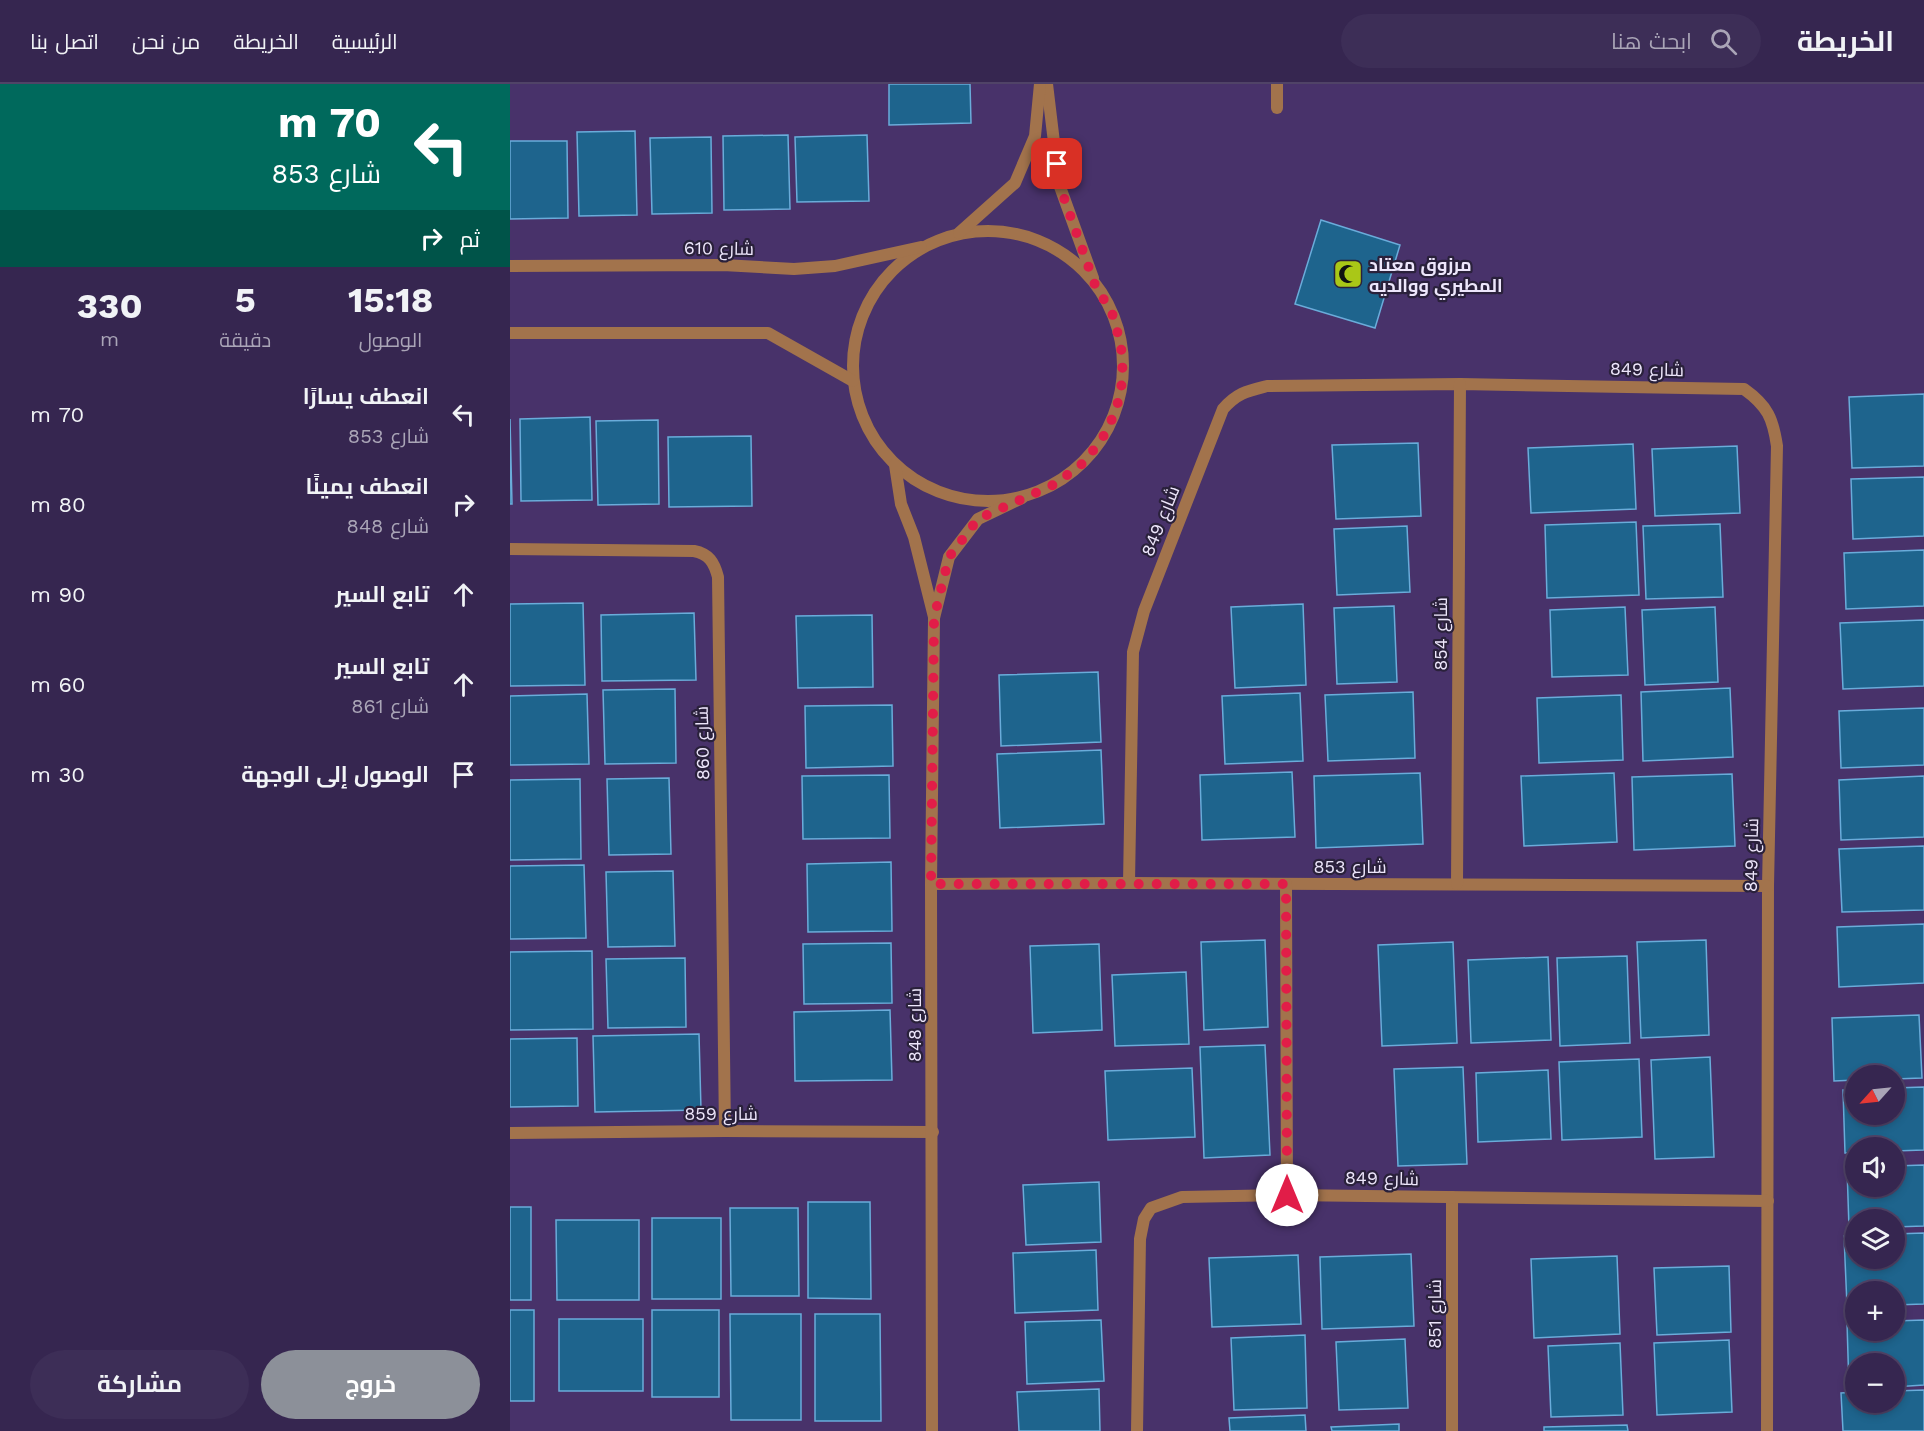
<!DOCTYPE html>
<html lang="ar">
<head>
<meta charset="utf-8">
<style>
  :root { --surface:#362650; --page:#3d2e57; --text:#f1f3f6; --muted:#aaa5b7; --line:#504367; --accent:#8c9099 }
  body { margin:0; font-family:"Work Sans",Cairo,sans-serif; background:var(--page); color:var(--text); direction:rtl; height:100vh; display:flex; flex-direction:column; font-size:22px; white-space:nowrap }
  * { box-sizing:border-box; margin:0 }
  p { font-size:20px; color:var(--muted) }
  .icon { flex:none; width:33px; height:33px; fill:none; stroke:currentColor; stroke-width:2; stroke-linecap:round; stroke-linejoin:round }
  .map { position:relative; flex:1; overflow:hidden; direction:ltr }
  .drawer { display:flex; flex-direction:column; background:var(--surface); width:510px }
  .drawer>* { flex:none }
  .hud { background:#00695c; color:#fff; overflow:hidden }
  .needle { width:39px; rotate:243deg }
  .tools { position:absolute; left:1335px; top:981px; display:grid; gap:12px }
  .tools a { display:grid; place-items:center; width:60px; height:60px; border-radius:50%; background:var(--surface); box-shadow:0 3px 9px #0003,0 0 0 2px var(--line); font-size:30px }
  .pin { position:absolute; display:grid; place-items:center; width:51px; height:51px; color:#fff; margin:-26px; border-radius:12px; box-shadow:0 3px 9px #0006 }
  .me { position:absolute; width:66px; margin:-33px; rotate:0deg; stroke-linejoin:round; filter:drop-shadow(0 0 4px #0008) }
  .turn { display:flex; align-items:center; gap:21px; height:126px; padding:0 30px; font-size:27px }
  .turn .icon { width:78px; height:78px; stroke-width:2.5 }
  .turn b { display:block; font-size:42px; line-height:51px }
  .then { display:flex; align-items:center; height:57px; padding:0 30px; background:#0003; gap:12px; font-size:22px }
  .eta { display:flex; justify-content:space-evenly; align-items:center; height:102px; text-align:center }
  .eta b { font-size:36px; font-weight:700; line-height:42px }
  .action { display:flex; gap:12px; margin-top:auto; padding:12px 30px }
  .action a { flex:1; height:69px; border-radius:36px; background:var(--accent); color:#fff; font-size:24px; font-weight:700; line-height:69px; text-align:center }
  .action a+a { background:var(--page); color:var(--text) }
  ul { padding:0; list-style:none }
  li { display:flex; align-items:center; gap:18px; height:90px; padding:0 30px }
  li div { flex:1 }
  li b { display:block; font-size:22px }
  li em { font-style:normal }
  header { display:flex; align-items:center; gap:36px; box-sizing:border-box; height:84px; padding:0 30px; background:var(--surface); border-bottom:2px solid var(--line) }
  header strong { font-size:28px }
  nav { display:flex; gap:33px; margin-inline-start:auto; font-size:21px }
  .search { width:420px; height:54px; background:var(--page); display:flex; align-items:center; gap:15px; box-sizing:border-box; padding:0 21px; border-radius:33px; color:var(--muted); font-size:22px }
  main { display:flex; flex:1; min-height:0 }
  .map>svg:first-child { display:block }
</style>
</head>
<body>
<header>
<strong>الخريطة</strong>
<div class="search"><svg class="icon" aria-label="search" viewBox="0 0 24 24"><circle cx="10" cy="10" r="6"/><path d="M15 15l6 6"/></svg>ابحث هنا</div>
<nav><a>الرئيسية</a><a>الخريطة</a><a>من نحن</a><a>اتصل بنا</a></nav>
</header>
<main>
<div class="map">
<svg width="1414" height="1347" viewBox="0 0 1414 1347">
  <rect width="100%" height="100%" fill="#48326a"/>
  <!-- building -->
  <g fill="#1e648d" stroke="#6aacda" stroke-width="1.5">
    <polygon points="379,0 460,0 461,39 379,41"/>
    <polygon points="125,47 127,131 69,132 67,48"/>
    <polygon points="278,51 280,125 214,126 213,52"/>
    <polygon points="357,51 359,117 287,118 285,53"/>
    <polygon points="201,53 202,129 142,130 140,54"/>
    <polygon points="0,57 57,57 58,134 0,135"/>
    <polygon points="811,136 890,161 865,244 785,220"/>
    <polygon points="1414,310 1414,382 1342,384 1339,313"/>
    <polygon points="80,333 82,416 11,417 10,335"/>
    <polygon points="0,335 2,420 0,420"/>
    <polygon points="148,336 149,420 88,421 86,337"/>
    <polygon points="241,352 242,422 159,423 158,353"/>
    <polygon points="908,359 911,432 826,435 822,361"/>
    <polygon points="1123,360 1126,425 1021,429 1018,364"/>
    <polygon points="1227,362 1230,429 1145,432 1142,365"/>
    <polygon points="1414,393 1414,452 1343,455 1341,395"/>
    <polygon points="1126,438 1129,511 1037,514 1035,441"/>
    <polygon points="1210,440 1213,513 1136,515 1133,442"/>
    <polygon points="897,442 900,508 827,511 824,445"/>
    <polygon points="1414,466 1414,522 1336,525 1334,469"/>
    <polygon points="73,519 75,601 0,602 0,520"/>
    <polygon points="793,520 796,601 725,604 721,523"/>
    <polygon points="884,522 887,598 827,600 824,524"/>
    <polygon points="1115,523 1118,591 1042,593 1040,526"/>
    <polygon points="1205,523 1208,598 1135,601 1132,526"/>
    <polygon points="184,529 186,596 92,597 91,531"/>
    <polygon points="362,531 363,603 288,604 286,532"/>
    <polygon points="1414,536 1414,602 1333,605 1330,539"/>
    <polygon points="588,588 591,658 491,662 489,591"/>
    <polygon points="1220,604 1223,673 1133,677 1131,608"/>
    <polygon points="165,605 166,679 95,680 93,606"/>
    <polygon points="903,608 905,674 818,677 815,611"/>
    <polygon points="790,609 793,677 715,680 712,612"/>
    <polygon points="77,610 79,680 0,681 0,612"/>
    <polygon points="1111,611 1113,676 1029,679 1027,614"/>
    <polygon points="382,621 383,682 296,684 295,622"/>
    <polygon points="1414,624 1414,681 1331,684 1329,627"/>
    <polygon points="591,666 594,740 490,744 487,670"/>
    <polygon points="782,688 785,753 692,756 690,691"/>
    <polygon points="910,689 913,760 806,764 804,692"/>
    <polygon points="1104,689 1107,758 1014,762 1011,692"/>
    <polygon points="1222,690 1225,762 1124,766 1122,693"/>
    <polygon points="379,691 380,754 293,755 292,692"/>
    <polygon points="1414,692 1414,753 1331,756 1329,696"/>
    <polygon points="159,694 161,770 99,771 97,695"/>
    <polygon points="70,695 71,775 0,776 0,696"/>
    <polygon points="1414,762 1414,826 1332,828 1329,765"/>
    <polygon points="381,778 382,847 298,848 297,780"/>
    <polygon points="74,781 76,854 0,855 0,782"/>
    <polygon points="163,787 165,862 98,863 96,788"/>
    <polygon points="1414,840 1414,899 1329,903 1327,843"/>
    <polygon points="755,856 758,943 694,946 691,858"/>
    <polygon points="1196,856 1199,951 1131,954 1127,858"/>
    <polygon points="943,858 947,959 872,962 868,861"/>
    <polygon points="381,859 382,919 294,920 293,860"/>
    <polygon points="589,860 592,946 523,949 520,862"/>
    <polygon points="82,867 83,945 0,946 0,868"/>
    <polygon points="1117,872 1120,959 1050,962 1047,874"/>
    <polygon points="1038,873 1041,956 961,959 958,876"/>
    <polygon points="175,874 176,943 98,944 96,875"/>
    <polygon points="676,888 679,960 605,962 602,891"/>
    <polygon points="380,926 382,996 285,997 284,928"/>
    <polygon points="1409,931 1412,994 1384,995 1384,992 1346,992 1346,996 1324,997 1322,934"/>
    <polygon points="189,950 191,1026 85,1028 83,952"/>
    <polygon points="67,954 68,1022 0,1023 0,955"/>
    <polygon points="755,961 760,1071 694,1074 690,963"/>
    <polygon points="1200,973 1204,1073 1145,1075 1141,976"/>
    <polygon points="1129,975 1132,1053 1052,1056 1049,978"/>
    <polygon points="953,983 957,1080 888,1082 884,985"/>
    <polygon points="682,984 685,1053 598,1056 595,987"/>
    <polygon points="1038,986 1041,1055 968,1058 966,989"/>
    <polygon points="1414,1003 1414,1066 1384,1067 1384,1064 1346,1064 1346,1069 1335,1069 1333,1006 1346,1006 1346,1030 1384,1030 1384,1004"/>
    <polygon points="1414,1081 1414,1142 1384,1143 1384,1136 1346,1136 1346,1144 1339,1144 1337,1084 1346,1083 1346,1102 1384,1102 1384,1082"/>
    <polygon points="589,1098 591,1158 516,1161 513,1101"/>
    <polygon points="298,1118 360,1118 361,1215 298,1214"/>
    <rect x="0" y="1123" width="21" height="93"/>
    <polygon points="220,1124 288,1124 289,1212 221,1212"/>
    <rect x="142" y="1134" width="69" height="81"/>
    <polygon points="46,1136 129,1136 129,1216 47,1216"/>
    <polygon points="1414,1149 1414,1220 1384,1221 1384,1208 1346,1208 1346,1222 1337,1222 1334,1152 1346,1151 1346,1174 1384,1174 1384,1150"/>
    <polygon points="586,1166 588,1226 505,1229 503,1169"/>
    <polygon points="901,1170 904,1242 812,1245 810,1173"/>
    <polygon points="788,1171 791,1240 702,1243 699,1174"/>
    <polygon points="1107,1172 1110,1250 1024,1254 1021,1175"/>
    <polygon points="1219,1182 1221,1248 1147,1251 1144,1184"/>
    <rect x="0" y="1226" width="24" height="91"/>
    <rect x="142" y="1226" width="67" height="87"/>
    <polygon points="220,1230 291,1230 291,1336 221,1336"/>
    <polygon points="305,1230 370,1230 371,1337 305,1337"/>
    <rect x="49" y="1235" width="84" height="72"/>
    <polygon points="591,1236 594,1297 517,1300 515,1238"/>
    <polygon points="1414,1236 1414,1301 1384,1303 1384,1280 1346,1280 1346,1304 1339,1304 1337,1239 1346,1239 1346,1246 1384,1246 1384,1237"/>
    <polygon points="795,1251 797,1324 724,1326 721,1254"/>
    <polygon points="895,1255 898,1324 829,1326 826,1258"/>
    <polygon points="1219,1256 1222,1328 1147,1331 1144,1259"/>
    <polygon points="1110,1259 1113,1331 1041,1333 1038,1262"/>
    <polygon points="589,1305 590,1347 509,1347 507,1308"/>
    <polygon points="1414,1306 1414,1347 1333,1347 1331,1309 1346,1308 1346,1318 1384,1318 1384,1307"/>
    <polygon points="795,1331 796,1347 720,1347 719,1334"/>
    <polygon points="889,1340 889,1347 822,1347 821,1343"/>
    <polygon points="1117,1341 1118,1347 1034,1347 1034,1343"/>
  </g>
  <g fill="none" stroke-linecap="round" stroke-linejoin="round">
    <!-- lane -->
    <polyline stroke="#a2734c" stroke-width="12" points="767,24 767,0"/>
    <!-- street -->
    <g stroke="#a2734c" stroke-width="12">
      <polyline points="537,0 549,100 583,194"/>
      <circle cx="478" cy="282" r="135"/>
      <polyline points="449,149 505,99 525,52 530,0"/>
      <polyline points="0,182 213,181 284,185 325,182 411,163"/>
      <polyline points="0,249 258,249 343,297"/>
      <polyline points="385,381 391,420 404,453 424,533"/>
      <path d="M 0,465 L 184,467 C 199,470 204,478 208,493 L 215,1047"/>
      <path d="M 619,799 L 623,568 L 634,527 L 713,325 C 727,309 737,307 757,302 L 950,300 L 1234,305 C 1258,322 1263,335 1267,362 L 1258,802 L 1257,1347"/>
      <polyline points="421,800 619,799 1258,802"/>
      <polyline points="776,800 777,1111"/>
      <polyline points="947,800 950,300"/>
      <polyline points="0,1049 215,1047 423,1048"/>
      <polyline points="942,1113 942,1347"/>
      <polyline points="422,1347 421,800 424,534 439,473 468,435 512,414"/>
      <polyline points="627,1347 630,1155 634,1135 641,1124 672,1113 777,1111 1258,1117"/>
    </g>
  </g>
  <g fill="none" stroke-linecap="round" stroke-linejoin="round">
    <!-- route -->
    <polyline stroke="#e11d48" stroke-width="10" stroke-dasharray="0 18" points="547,80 549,100 585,201 602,229 611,261 613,294 606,327 591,357 570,382 543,401 468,435 439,473 424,534 421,800 776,800 777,1111"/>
  </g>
  <!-- icons -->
  <defs>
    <g id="mosque-square" transform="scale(1.5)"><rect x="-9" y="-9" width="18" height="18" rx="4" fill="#aac717" stroke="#2a213b"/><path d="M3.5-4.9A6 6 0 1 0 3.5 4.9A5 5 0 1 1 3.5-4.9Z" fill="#111"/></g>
  </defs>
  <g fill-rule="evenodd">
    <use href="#mosque-square" x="838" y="190"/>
  </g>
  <g text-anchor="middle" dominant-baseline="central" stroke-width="4.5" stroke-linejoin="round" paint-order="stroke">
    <!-- street labels -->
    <g font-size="18" fill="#ede6fb" stroke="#2a213b">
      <text transform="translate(209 164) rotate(1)">شارع 610</text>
      <text transform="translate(1137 285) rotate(1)">شارع 849</text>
      <text transform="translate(650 437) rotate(-68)">شارع 849</text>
      <text transform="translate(930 550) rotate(-90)">شارع 854</text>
      <text transform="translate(192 659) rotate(-91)">شارع 860</text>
      <text transform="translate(1241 771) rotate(-89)">شارع 849</text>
      <text x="840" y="782">شارع 853</text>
      <text transform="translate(404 941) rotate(-90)">شارع 848</text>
      <text x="211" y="1029">شارع 859</text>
      <text transform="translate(872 1094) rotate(1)">شارع 849</text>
      <text transform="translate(924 1230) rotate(-90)">شارع 851</text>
    </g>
    <!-- poi labels -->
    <g font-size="18" font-weight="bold" fill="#ede6fb" stroke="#2a213b" text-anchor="start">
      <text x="859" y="180">مرزوق معتاد<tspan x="859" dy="21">المطيري ووالديه</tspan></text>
    </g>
  </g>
</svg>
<div class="tools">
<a><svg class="needle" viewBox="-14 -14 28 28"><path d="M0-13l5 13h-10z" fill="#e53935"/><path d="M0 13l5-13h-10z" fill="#aaa5b7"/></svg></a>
<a><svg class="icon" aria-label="sound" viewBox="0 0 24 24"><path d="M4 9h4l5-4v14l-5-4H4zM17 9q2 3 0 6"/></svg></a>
<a><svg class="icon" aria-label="layers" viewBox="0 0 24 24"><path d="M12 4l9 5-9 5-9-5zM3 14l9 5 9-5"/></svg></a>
<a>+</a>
<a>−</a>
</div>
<div class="pin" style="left:547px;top:80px;background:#d93025"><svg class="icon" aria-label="arrive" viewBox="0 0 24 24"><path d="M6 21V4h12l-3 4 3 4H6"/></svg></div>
<svg class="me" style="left:777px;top:1111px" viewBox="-20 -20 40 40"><circle r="19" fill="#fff"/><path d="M0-13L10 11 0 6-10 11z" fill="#e11d48"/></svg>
</div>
<section class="drawer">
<div class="hud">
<div class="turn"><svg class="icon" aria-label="left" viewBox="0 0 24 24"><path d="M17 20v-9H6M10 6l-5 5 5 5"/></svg><div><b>70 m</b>شارع 853</div></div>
<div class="then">ثم<svg class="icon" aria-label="right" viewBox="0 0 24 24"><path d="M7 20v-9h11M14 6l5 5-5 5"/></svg></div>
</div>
<div class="eta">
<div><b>15:18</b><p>الوصول</p></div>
<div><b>5</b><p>دقيقة</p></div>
<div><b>330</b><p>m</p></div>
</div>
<ul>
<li><svg class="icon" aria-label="left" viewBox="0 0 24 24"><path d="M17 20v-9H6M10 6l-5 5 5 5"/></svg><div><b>انعطف يسارًا</b><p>شارع 853</p></div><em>70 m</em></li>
<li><svg class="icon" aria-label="right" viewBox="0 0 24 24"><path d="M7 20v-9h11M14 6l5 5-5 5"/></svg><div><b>انعطف يمينًا</b><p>شارع 848</p></div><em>80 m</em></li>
<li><svg class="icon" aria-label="ahead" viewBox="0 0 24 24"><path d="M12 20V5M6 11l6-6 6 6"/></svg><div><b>تابع السير</b></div><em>90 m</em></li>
<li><svg class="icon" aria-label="ahead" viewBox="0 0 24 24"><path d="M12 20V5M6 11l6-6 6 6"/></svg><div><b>تابع السير</b><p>شارع 861</p></div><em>60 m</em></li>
<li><svg class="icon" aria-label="arrive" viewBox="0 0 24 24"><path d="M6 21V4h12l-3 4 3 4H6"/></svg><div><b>الوصول إلى الوجهة</b></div><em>30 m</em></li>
</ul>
<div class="action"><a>خروج</a><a>مشاركة</a></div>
</section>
</main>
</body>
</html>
